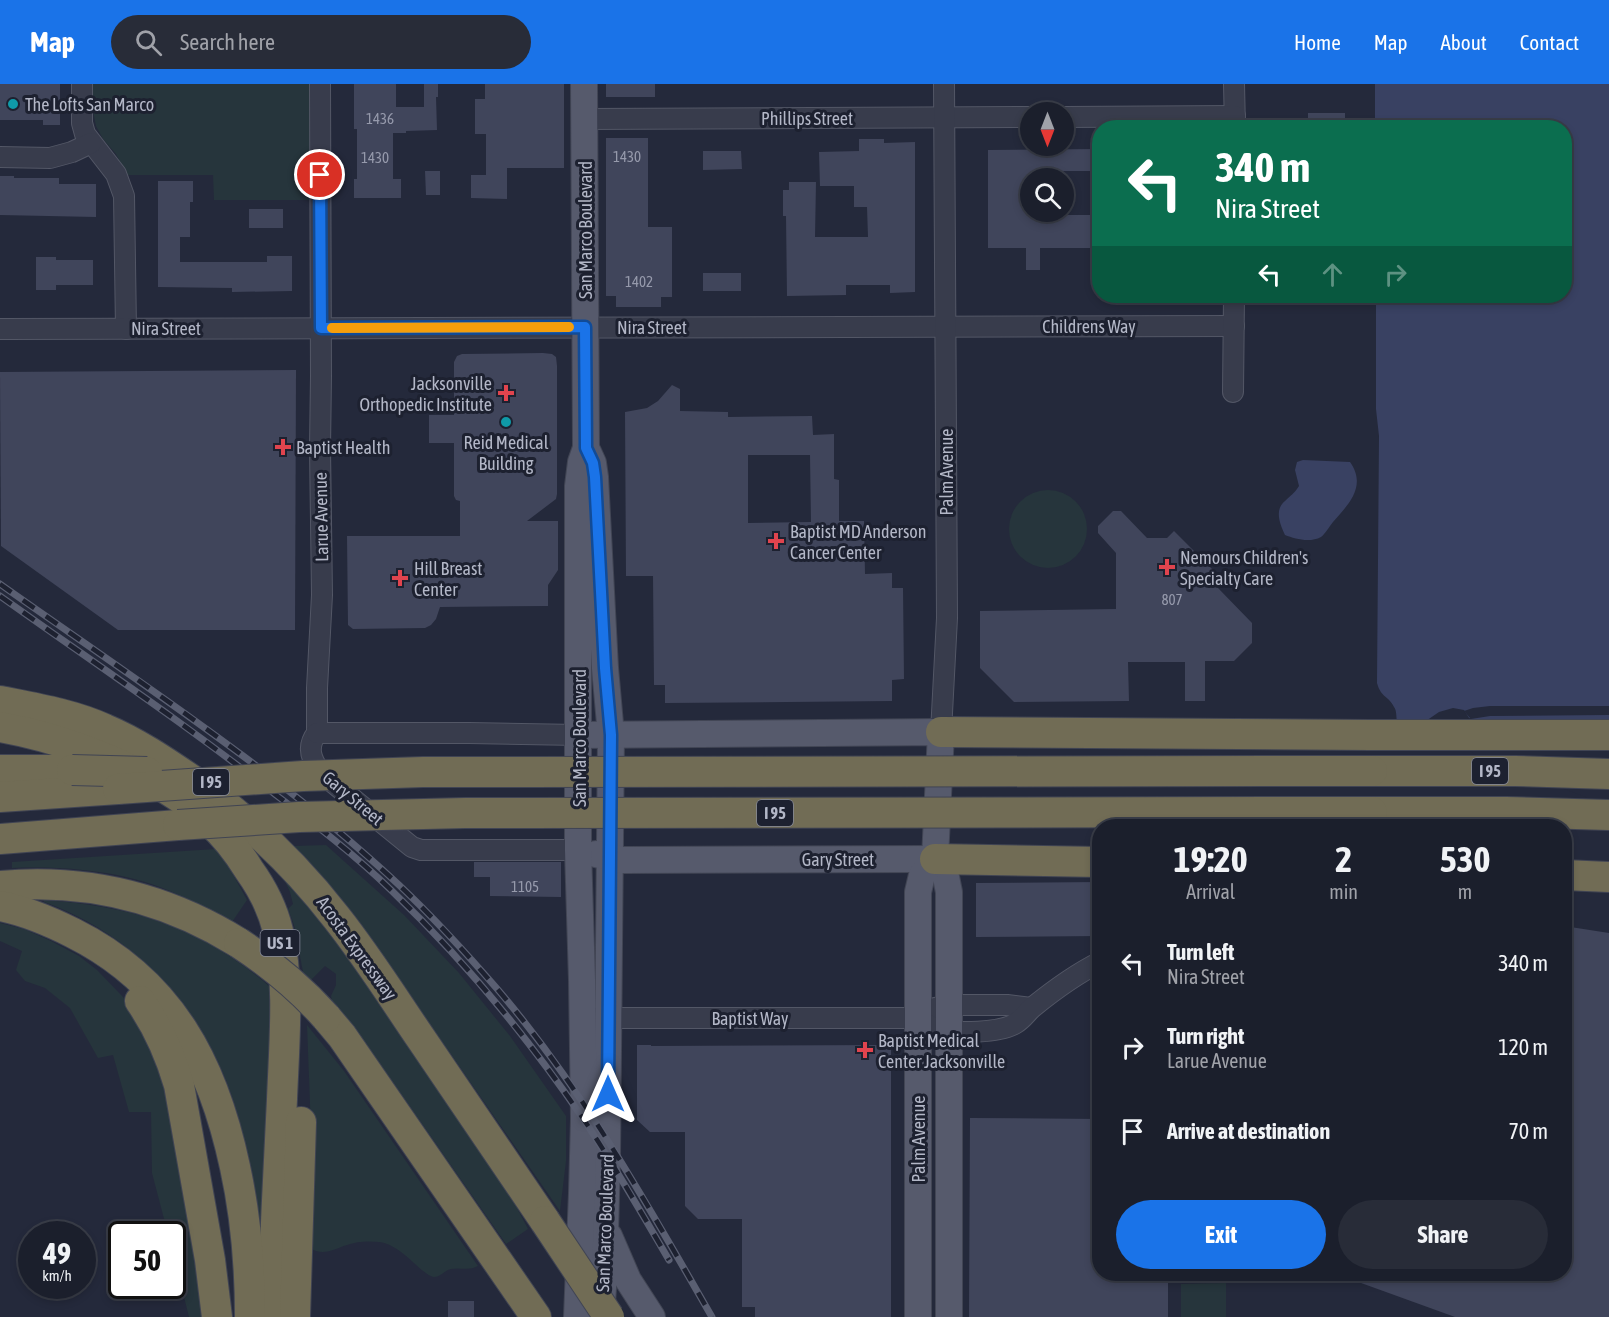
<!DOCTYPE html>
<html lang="en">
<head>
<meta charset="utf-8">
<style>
  :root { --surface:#1b1f2c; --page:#282c38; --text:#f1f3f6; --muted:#a0a2a9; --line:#393d48; --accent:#1a73e8 }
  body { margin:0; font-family:"Asap Condensed",sans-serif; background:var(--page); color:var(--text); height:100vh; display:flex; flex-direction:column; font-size:22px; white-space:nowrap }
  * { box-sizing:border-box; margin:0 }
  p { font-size:20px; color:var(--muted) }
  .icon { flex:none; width:33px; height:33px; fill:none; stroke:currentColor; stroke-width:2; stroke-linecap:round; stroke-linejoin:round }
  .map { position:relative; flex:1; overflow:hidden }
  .details { position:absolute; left:1092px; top:735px; width:480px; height:462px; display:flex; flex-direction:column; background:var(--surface); border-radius:24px; box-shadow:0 3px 9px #0003,0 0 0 2px var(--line) }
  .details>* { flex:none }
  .hud { position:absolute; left:1092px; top:36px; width:480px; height:183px; border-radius:24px; box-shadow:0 3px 9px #0003,0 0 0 2px var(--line); background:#0b6e4f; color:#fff; overflow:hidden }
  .needle { width:39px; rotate:180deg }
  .fabs { position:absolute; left:1020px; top:18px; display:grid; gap:12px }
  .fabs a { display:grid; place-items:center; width:54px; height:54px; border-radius:50%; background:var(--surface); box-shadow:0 3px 9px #0003,0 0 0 2px var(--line); font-size:30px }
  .speed { position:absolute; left:18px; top:1137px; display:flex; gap:12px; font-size:30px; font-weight:700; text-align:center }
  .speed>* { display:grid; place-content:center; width:78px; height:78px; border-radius:50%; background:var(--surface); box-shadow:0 3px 9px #0003,0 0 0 2px var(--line); line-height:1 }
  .speed small { font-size:15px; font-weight:400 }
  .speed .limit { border:3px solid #111; border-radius:9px; background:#fff; color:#111 }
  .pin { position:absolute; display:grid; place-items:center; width:51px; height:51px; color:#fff; margin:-26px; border:3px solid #fff; border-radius:50%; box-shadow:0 2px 6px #0007 }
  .me { position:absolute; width:66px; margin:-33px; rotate:0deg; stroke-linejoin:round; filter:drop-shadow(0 0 4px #0008) }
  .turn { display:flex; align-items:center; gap:21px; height:126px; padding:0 24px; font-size:27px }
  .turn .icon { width:78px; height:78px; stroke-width:2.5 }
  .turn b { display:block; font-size:42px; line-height:51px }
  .lanes { display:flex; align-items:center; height:57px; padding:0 24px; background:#0003; justify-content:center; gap:30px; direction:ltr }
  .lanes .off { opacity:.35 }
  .eta { display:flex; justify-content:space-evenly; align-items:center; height:102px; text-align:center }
  .eta b { font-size:36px; font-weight:700; line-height:42px }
  .action { display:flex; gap:12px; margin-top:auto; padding:12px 24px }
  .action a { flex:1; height:69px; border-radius:36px; background:var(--accent); color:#fff; font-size:24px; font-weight:700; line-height:69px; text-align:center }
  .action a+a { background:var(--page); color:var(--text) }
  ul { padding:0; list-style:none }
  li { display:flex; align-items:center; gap:18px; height:84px; padding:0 24px }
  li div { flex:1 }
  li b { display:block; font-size:22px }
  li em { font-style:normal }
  header { display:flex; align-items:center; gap:36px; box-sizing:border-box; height:84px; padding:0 30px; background:var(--accent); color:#fff }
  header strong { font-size:28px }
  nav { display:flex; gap:33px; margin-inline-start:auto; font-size:21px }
  .search { width:420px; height:54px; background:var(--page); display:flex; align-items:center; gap:15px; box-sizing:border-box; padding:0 21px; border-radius:33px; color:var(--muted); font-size:22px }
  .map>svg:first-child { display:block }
</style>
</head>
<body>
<header>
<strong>Map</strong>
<div class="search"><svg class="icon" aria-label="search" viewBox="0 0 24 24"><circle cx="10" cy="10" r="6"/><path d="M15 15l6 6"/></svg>Search here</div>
<nav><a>Home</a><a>Map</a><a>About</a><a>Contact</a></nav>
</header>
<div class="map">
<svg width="1609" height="1233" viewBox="0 0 1609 1233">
  <rect width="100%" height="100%" fill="#24293b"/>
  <!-- green -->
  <g fill="#26353c">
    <polygon points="92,0 315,0 315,116 214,116 213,91 127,91 116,70 103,55 96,42 93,27"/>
    <circle cx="1048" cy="445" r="39"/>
    <polygon points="326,761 404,831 459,889 510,952 566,1032 566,1077 560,1127 354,831 333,805 293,762"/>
    <path d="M 216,765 L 229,783 L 247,816 L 232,838 C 214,829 197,819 179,811 C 127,787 68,782 12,784 L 12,778 Z"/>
    <polygon points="282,791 333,846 514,1118 528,1145 506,1160 371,967 332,918 331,912 336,901 336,890 325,882 311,896 303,888 294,841 288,825 293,820 290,808"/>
    <path d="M 44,816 C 132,822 201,843 269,902 L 271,944 L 262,1162 C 254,1114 249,1065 234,1019 C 205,927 135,850 44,818 Z"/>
    <polygon points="0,839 24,845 51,857 79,872 97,886 123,913 138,933 161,975 206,1233 189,1233 173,1169 172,1150 168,1150 152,1089 151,1028 129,1028 113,971 98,974 70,924 45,904 25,897 16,886 22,867 0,857"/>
    <path d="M 307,941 L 344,987 L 478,1182 C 469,1187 460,1183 451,1185 C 445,1186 441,1193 434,1193 C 421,1191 403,1161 379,1158 C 369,1157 357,1157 347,1161 C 334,1165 325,1172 311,1165 L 312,1072 Z"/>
    <polygon points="1226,1199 1226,1233 1181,1233 1181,1200"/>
  </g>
  <!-- water -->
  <g fill="#394162">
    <path d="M 1375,0 L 1609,0 L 1609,719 L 1471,637 L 1464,626 L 1453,624 L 1439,628 L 1423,639 L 1397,638 C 1396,633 1397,627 1394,623 C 1389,612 1381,614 1377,599 L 1379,352 L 1376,325 L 1376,212 L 1564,212 L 1564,44 L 1375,43 Z"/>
    <path d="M 1303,376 L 1350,378 C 1367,402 1349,420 1333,438 C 1329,443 1325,450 1321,453 C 1310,459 1295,455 1285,451 C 1280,440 1274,426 1285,417 C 1292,410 1293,411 1299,402 L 1295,386 L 1297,378 Z"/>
  </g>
  <!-- pier -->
  <polygon fill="#24293b" points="1490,622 1609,622 1609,631 1490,632 1471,635 1609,635 1609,722 1476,671 1470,667 1466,661 1467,635 1470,634 1464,627 1473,624"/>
  <!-- building -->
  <g fill="#40455b" fill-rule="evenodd">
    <polygon points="0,0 60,0 60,41 43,41 43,36 0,36"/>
    <polygon points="354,0 396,0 396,23 424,23 424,0 438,0 438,13 436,13 437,46 406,47 406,49 393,49 393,95 401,95 401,114 354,114 354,95 357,95 357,45 354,45"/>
    <polygon points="485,0 564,0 564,84 507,84 507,115 471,114 471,91 486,91 486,50 475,50 475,15 485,15"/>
    <rect x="606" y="0" width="49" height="13"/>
    <rect x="1308" y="29" width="37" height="15"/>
    <polygon points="606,54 648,54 648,143 672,143 672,213 661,213 661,223 616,223 616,212 606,212"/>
    <polygon points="859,55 884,55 884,59 915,58 915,208 890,209 890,201 846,201 846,211 787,212 786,132 783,132 783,106 789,106 789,98 816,98 815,153 868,153 867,123 854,123 854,102 820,102 819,68 859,67"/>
    <polygon points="1100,65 1100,87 1046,87 1046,94 1030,94 1030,128 1044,128 1044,131 1100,131 1100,164 1040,164 1040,186 1026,186 1026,164 988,164 988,66"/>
    <polygon points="703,67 741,67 742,85 703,86"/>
    <polygon points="425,87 440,87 440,111 426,111"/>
    <polygon points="0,92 14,92 14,94 59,94 59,100 96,100 96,133 0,131"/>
    <polygon points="158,97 193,97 193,118 190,118 190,153 180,153 180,178 267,178 267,172 292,172 292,207 232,208 232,204 158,203"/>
    <rect x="249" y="125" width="34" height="19"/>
    <polygon points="36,173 56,173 56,176 93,176 93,201 56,201 56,206 36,206"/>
    <rect x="703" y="189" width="38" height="18"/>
    <polygon points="543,269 552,270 556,273 557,282 557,410 556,415 527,437 558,437 558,486 548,501 548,522 440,523 436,535 431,541 425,544 353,545 348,541 347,452 460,452 460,417 456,416 454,412 454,359 429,359 429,331 454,331 454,278 457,272 462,270"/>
    <polygon points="296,286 295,546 118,546 1,462 0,288"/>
    <path d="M 672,301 L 680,305 L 680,327 L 728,328 L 728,333 L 812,332 L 813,351 L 834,350 L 834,395 L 839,396 L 839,437 L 864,437 L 865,490 L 892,489 L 892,504 L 903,504 L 904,595 L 892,596 L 892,617 L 665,619 L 665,601 L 654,601 L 653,492 L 626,492 L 625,328 L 647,324 L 658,317 ZM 748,371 L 810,371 L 811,438 L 748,439 Z"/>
    <polygon points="1113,427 1121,427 1147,454 1167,454 1174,447 1225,498 1218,504 1252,539 1252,559 1234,577 1205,577 1205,617 1185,617 1185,578 1128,578 1129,617 1014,618 980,584 980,527 1116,525 1116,469 1098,449 1098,442"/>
    <polygon points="474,778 561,778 561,813 490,812 490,793 474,793"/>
    <polygon points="1100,798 1100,852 976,853 976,799"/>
    <polygon points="1564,842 1609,849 1609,1233 1455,1233 1339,1191 1340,1190 1564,1190"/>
    <polygon points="637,961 651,961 651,962 891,961 891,1233 755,1233 755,1223 742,1223 742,1135 698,1135 685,1122 685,1048 650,1048 637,1036"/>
    <polygon points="970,1034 1100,1035 1100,1190 1168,1190 1168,1233 969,1233"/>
    <rect x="448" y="1217" width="26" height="16"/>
  </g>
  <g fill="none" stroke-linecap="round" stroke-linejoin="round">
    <!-- minor casing -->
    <g stroke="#535766" stroke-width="22">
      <g id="minor">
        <polyline points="82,0 82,39 85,50 116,90 124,112 126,245"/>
        <polyline points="1234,0 1235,44"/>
        <polyline points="1064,33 1235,32"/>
        <polyline points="584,35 1030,33"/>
        <polyline points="0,73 50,74 72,68 91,59"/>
        <polyline points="0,245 1234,242"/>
        <polyline points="1233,308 1234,212"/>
        <polyline points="941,648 947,534 944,0"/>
        <polyline points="317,649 317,604 322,511 320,364 321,292 320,0"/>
        <path d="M 317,649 C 306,663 311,676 321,689 L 412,763 L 421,766 L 578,766"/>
        <polyline points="317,649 469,649 578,651"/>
        <polyline points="594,934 918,934 935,924 949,921 1007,921 1031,924"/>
        <path d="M 918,934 C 924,939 930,943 938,945 C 955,950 1002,949 1016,939 C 1023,935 1027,928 1033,923 C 1054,906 1076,890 1100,878"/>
      </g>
    </g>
    <!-- major casing -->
    <g stroke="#414554" stroke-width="28">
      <g id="major">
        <polyline points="588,368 593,379 595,393 605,584 611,651 607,1073 604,1189 601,1233"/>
        <polyline points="578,651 941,648 935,775 946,793 949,808 949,1233"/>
        <polyline points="596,770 622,776 935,775"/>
        <polyline points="609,1152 628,1196 652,1233"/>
        <polyline points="577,1233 582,1109 584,1035 582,896 578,766 578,402 581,378 586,364 584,0"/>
        <polyline points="918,1233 918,808 922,791 935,775"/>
      </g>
    </g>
    <!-- highway casing -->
    <g stroke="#404453" stroke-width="32">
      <g id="highway">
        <path d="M 0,617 C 35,624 72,630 105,645 C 136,658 164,677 192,696 C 246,734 295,780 336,833 C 367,872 394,915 422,956 C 463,1016 504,1076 545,1137"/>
        <path d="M 0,643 C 68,655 158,689 209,737 C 225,751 238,768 249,786 C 262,804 273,826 278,847 C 290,899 284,962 282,1015 C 278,1088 275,1160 272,1233"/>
        <polyline points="941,648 1371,651 1609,651"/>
        <polyline points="0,686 72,686"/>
        <polyline points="1372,687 1515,687 1609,690"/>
        <polyline points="0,713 118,705"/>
        <polyline points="1372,728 1506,728 1609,731"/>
        <polyline points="0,755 178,741"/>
        <polyline points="935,775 1100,778"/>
        <polyline points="1564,791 1609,793"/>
        <path d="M 0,802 C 87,794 165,813 239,859"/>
        <path d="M 0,822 C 26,827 49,837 73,849 C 171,898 213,980 235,1083 C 246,1133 250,1183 250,1233"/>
        <path d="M 140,917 C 158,943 170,970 179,1001 L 210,1176 L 217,1233"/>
        <polyline points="326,933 342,952 536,1233"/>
        <polyline points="295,1233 301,1038"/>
      </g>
    </g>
    <!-- minor -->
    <use href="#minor" stroke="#383c4c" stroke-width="20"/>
    <!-- major -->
    <use href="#major" stroke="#565a6c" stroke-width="26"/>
    <!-- highway -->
    <use href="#highway" stroke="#716c55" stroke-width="30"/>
    <!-- rail casing -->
    <g stroke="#5a5f72" stroke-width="7">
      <g id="rail">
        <path d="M 0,500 C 136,596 277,687 399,801 C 434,834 467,870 499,907 C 584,1007 647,1120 712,1233"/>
        <path d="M 0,512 C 93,578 187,641 276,711 C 316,741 355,771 391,806 C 462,874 526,951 582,1033 C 613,1079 641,1128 669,1176"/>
      </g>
    </g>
    <!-- rail -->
    <use href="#rail" stroke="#1d2130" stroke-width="4.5" stroke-dasharray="14" stroke-linecap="butt"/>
    <!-- highway-bridge casing -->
    <g stroke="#404453" stroke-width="32" stroke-linecap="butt">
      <g id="highway-bridge">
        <polyline points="72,686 147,688"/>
        <polyline points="118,705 303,692 423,688 1372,687"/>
        <polyline points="178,741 299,733 465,729 1372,728"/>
        <path d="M 239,859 C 271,880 300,904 326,933"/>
        <polyline points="545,1137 609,1233"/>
      </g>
    </g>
    <!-- highway-bridge -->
    <use href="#highway-bridge" stroke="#716c55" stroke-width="30"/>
  </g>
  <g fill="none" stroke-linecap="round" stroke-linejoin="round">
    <!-- route casing -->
    <g stroke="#114b97" stroke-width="15">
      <polyline id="route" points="320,91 321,244 585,243 586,364 593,379 595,393 605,584 611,651 608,1010"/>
    </g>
    <!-- route -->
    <use href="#route" stroke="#1a73e8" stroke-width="10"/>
    <!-- slow -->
    <polyline stroke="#f59e0b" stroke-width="10" points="332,244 569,243"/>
  </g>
  <!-- markers -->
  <g fill="#0f9aa8" stroke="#1d2130" stroke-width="2">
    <circle cx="13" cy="20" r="6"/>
    <circle cx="506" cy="338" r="6"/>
  </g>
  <g fill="#e0444e" stroke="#1d2130" stroke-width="2">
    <path d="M503 300h6v6h6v6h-6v6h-6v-6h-6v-6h6z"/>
    <path d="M280 354h6v6h6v6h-6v6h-6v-6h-6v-6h6z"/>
    <path d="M773 448h6v6h6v6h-6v6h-6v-6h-6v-6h6z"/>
    <path d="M1164 474h6v6h6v6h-6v6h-6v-6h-6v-6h6z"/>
    <path d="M397 485h6v6h6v6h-6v6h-6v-6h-6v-6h6z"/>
    <path d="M862 957h6v6h6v6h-6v6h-6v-6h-6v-6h6z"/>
  </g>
  <g text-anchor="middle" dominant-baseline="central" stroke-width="6" stroke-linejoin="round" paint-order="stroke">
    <!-- number labels -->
    <g font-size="15" fill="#969aac">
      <text x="380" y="34">1436</text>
      <text x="627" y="72">1430</text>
      <text x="375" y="73">1430</text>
      <text x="639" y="197">1402</text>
      <text x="1172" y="515">807</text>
      <text x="525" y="802">1105</text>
    </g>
    <!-- shield labels -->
    <g fill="#1d2130" stroke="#868a9a" stroke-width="1.5">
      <rect x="1472" y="674" width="36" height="26" rx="4.5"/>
      <rect x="193" y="685" width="36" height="26" rx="4.5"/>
      <rect x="757" y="716" width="36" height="26" rx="4.5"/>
      <rect x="260.5" y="846" width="39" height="26" rx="4.5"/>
    </g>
    <g font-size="16" font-weight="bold" fill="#b3b7c7">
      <text x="1490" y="687">I 95</text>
      <text x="211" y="698">I 95</text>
      <text x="775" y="729">I 95</text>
      <text x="280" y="859">US 1</text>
    </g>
    <!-- poi labels -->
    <g font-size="18" fill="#b3b7c7" stroke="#1d2130" text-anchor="start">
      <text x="25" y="20">The Lofts San Marco</text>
      <text x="492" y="299" text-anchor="end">Jacksonville<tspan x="492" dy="21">Orthopedic Institute</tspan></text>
      <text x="506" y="358" text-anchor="middle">Reid Medical<tspan x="506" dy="21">Building</tspan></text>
      <text x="296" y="363">Baptist Health</text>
      <text x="790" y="447">Baptist MD Anderson<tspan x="790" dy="21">Cancer Center</tspan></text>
      <text x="1180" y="473">Nemours Children's<tspan x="1180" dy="21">Specialty Care</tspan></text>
      <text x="414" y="484">Hill Breast<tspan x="414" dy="21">Center</tspan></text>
      <text x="878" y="956">Baptist Medical<tspan x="878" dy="21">Center Jacksonville</tspan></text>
    </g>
    <!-- street labels -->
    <g font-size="18" fill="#b3b7c7" stroke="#1d2130">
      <text x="807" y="34">Phillips Street</text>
      <text transform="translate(585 146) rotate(-90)">San Marco Boulevard</text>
      <text x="1089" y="242">Childrens Way</text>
      <text x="652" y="243">Nira Street</text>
      <text x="166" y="244">Nira Street</text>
      <text transform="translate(946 388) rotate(-90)">Palm Avenue</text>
      <text transform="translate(321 433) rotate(-91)">Larue Avenue</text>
      <text transform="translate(579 654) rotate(-90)">San Marco Boulevard</text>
      <text transform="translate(353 714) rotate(40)">Gary Street</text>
      <text x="838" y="775">Gary Street</text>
      <text transform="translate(357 864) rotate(54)">Acosta Expressway</text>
      <text x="750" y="934">Baptist Way</text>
      <text transform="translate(918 1055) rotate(-90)">Palm Avenue</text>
      <text transform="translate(605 1139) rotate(-88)">San Marco Boulevard</text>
    </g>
  </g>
</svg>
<div class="fabs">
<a><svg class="needle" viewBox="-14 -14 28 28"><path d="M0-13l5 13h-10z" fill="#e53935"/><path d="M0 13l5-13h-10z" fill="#a0a2a9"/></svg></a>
<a><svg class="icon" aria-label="search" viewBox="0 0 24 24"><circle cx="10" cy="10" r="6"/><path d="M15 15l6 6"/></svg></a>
</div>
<div class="speed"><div>49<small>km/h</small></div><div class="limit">50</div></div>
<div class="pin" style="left:320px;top:91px;background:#d93025"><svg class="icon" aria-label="arrive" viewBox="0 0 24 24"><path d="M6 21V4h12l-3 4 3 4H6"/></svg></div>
<svg class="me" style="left:608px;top:1010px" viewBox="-20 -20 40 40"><path d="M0-17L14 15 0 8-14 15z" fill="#1a73e8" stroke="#fff" stroke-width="4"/></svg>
<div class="hud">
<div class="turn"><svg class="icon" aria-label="left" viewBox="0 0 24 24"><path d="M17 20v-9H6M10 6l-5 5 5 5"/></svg><div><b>340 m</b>Nira Street</div></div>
<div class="lanes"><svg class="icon" aria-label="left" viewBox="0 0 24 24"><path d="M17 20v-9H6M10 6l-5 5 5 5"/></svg><svg class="icon off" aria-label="ahead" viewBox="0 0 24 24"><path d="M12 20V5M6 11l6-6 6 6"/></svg><svg class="icon off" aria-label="right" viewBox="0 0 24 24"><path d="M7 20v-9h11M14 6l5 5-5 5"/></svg></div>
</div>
<section class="details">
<div class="eta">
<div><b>19:20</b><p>Arrival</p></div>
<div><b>2</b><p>min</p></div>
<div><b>530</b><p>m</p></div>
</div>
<ul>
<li><svg class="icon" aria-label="left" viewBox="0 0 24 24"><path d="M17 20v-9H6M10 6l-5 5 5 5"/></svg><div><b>Turn left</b><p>Nira Street</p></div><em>340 m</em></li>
<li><svg class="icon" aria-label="right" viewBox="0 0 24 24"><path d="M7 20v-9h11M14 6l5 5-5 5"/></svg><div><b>Turn right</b><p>Larue Avenue</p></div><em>120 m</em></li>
<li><svg class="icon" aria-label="arrive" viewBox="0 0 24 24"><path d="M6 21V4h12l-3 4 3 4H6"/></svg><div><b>Arrive at destination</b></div><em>70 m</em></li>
</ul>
<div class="action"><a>Exit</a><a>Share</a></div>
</section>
</div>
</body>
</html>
